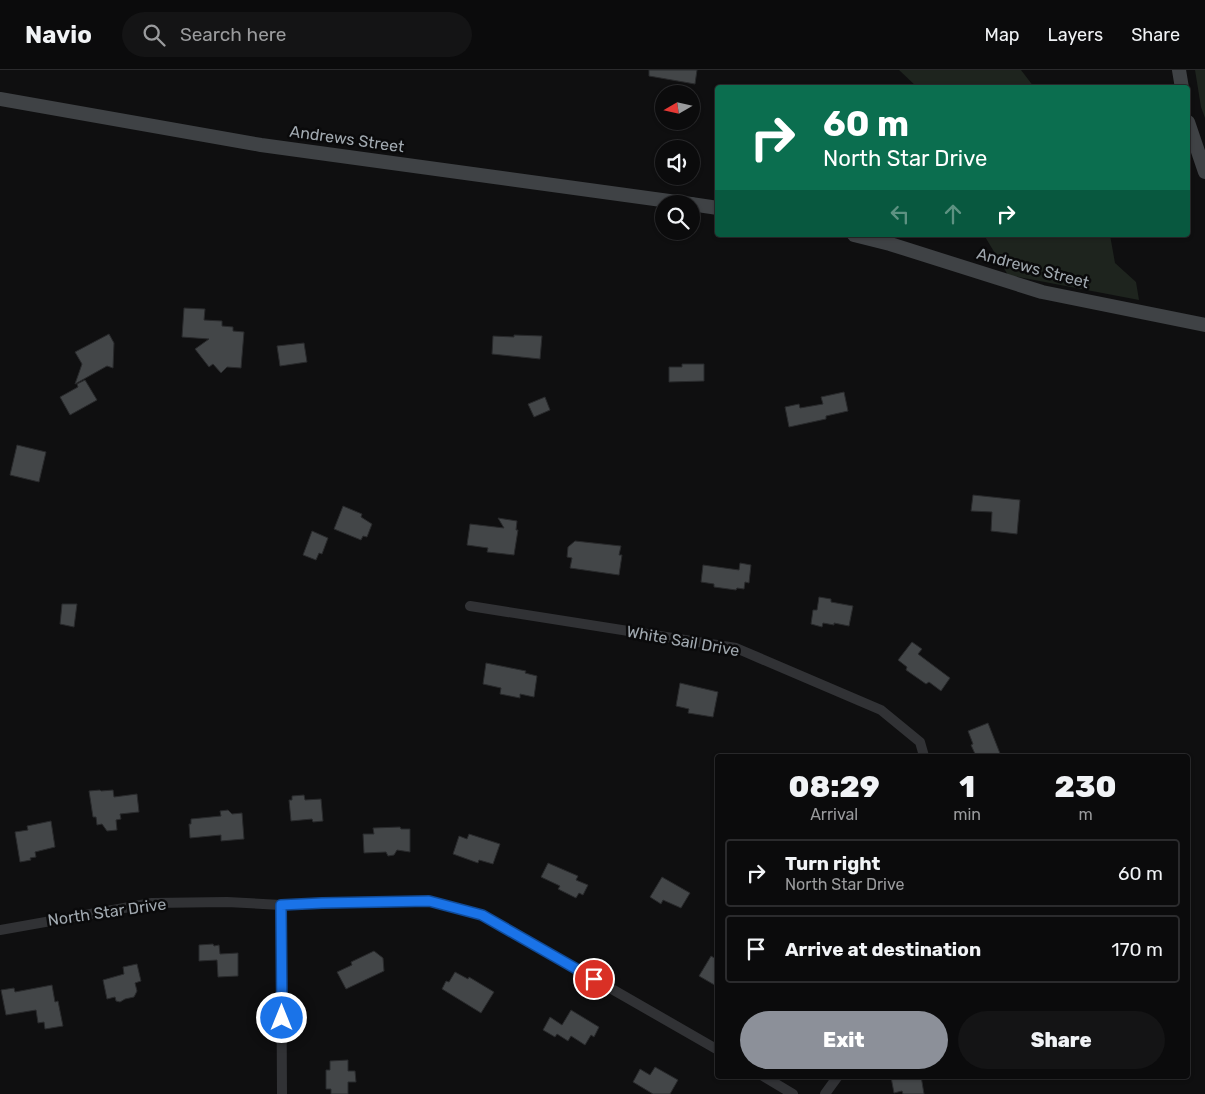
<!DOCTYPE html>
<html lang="en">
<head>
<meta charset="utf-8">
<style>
  :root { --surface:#0b0b0c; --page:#141415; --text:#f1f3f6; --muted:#9a9b9d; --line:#2b2b2d; --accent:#8c9099 }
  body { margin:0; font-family:Rubik,sans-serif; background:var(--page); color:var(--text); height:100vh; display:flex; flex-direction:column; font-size:19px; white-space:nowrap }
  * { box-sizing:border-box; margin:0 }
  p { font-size:16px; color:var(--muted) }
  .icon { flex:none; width:28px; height:28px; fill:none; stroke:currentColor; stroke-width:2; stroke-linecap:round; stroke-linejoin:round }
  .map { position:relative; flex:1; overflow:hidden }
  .sheet { position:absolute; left:715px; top:684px; width:475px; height:325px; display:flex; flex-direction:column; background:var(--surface); border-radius:5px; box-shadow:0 1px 4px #0004,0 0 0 1px var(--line) }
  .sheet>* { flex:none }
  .banner { position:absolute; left:715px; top:15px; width:475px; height:152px; border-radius:5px; box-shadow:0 1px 4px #0004,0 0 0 1px var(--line); background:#0b6e4f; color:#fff; overflow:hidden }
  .needle { width:32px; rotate:261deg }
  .tools { position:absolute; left:655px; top:15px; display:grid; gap:10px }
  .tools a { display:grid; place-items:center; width:45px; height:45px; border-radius:50%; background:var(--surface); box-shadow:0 1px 4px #0004,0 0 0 1px var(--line); font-size:25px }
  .pin { position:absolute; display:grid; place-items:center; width:42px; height:42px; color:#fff; margin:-21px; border:2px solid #fff; border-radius:50%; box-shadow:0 1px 5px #0007 }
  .me { position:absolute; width:55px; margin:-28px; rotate:0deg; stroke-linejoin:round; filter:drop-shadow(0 0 4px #0008) }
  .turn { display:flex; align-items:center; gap:18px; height:105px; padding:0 25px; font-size:22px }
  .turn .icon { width:65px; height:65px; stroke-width:2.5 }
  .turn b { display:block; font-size:35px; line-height:42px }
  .lanes { display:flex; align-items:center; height:48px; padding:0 25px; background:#0003; justify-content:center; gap:25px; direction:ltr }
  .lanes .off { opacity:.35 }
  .eta { display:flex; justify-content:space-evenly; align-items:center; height:85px; text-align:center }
  .eta b { font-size:30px; font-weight:800; line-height:35px }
  .cta { display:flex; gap:10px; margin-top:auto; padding:10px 25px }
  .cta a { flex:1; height:58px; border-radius:30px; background:var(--accent); color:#fff; font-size:20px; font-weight:800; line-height:58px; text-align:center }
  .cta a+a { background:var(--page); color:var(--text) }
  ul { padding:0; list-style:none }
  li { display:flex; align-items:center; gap:15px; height:68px; margin:0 10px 8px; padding:0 15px; border:2px solid var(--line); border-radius:5px }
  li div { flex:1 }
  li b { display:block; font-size:19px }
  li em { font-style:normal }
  header { display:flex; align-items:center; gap:30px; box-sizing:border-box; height:70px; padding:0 25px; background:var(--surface); border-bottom:1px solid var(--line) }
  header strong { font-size:24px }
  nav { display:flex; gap:28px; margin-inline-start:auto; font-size:18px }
  .search { width:350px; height:45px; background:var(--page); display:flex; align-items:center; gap:12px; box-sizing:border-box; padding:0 18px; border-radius:28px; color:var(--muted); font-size:19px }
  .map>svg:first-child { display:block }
</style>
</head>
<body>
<header>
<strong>Navio</strong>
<div class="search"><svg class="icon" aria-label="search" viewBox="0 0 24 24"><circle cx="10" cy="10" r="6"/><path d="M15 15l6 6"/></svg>Search here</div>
<nav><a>Map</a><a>Layers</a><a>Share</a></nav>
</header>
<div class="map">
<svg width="1205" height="1024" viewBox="0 0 1205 1024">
  <rect width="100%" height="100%" fill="#0f0f10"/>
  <!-- green -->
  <g fill="#1e241e">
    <polygon points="899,0 1021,0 1034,17 917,17"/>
    <polygon points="1195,0 1205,0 1205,48 1201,37"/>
    <polygon points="984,165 1110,165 1115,193 1136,212 1139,230 1008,205"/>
  </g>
  <!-- building -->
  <g fill="#434648" stroke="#292a2c">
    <polygon points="649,0 697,0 695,14 649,6"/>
    <polygon points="184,238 205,239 204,250 222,251 222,256 233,257 233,261 244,262 241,298 227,297 221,303 213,294 209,297 195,279 209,269 182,267"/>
    <polygon points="109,264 114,273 113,298 107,296 75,314 82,294 75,282"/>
    <polygon points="514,265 542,266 540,289 492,284 493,266 514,267"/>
    <polygon points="304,273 307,292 280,296 277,276"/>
    <polygon points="682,294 704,294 704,311 669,312 669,297 682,297"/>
    <polygon points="85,310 97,330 70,345 60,327 78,317 77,314"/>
    <polygon points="844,322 848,341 826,346 826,349 789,357 785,337 799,334 800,338 823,334 821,327"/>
    <polygon points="545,327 550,340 534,347 528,334"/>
    <polygon points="17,375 46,382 39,412 10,405"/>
    <polygon points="973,425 1020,430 1017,464 991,461 992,442 971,441"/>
    <polygon points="343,436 362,444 361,447 372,454 367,467 363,466 361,470 334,459"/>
    <polygon points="498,448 517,451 516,460 518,460 514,485 487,482 488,478 467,475 470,454 504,458"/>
    <polygon points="312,461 328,468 322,484 319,483 316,490 303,485"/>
    <polygon points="575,471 621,476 619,485 622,485 619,505 570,498 572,488 567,487 568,477"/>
    <polygon points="740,493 751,495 749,513 745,512 744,519 737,518 736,520 714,517 714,514 701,512 703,495 739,500"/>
    <polygon points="819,527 831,529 831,532 853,536 849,556 834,553 834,555 823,553 822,557 811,554 813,540 817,540"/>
    <polygon points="62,534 77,534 74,557 60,554"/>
    <polygon points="912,572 922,579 918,584 950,608 941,621 929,612 926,614 906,600 907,597 898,590"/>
    <polygon points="486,593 526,601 525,603 537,606 534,627 520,624 520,628 500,624 501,618 483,614"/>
    <polygon points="680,613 718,622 713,647 688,643 689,639 676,636"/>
    <polygon points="988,653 1001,686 976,686 971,675 973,674 968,661"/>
    <polygon points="100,720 101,721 113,720 114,727 137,724 139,742 120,744 121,749 116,750 117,760 107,761 102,754 97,755 96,747 93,747 89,721"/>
    <polygon points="304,725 305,730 321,729 323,751 313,752 312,749 291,751 289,730 292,730 292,726"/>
    <polygon points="228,740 232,744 242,743 244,769 221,771 221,765 190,768 189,754 191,754 191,749 221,746 220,741"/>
    <polygon points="51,751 55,777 35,782 36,787 30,788 31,790 20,792 15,762 28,760 27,756"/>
    <polygon points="400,757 401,759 410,759 410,782 397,780 394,785 388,786 386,782 364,783 363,764 374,764 373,758"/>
    <polygon points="469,764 500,774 493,794 479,790 478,793 453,784 459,766 467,769"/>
    <polygon points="548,793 578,806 576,810 588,815 583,825 579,823 576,828 558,819 560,816 541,807"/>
    <polygon points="662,807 690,823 681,838 663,830 661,834 650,827"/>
    <polygon points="213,874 214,876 219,875 220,884 238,883 238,906 218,907 217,890 199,891 199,875"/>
    <polygon points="374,881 383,888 384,901 346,919 337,902 352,895 351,892"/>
    <polygon points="711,886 718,890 718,917 699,906"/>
    <polygon points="137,894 141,911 135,913 137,921 134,927 125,929 120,932 116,931 115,927 107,929 103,910 124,904 123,897"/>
    <polygon points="455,902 468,909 469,907 494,922 481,943 442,919 446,911 449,912"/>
    <polygon points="52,915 55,932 58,931 63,956 45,959 44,952 38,953 36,940 6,945 1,920 14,918 15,922"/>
    <polygon points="571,940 599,957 594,967 591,965 585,975 571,966 568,971 557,964 555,967 543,960 550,947 562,955"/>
    <polygon points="348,990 348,1001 355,1001 356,1012 348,1012 348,1024 331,1024 331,1019 326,1019 326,1000 330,1000 330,991"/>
    <polygon points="655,997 678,1010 670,1024 653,1024 633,1012 640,999 650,1005"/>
    <polygon points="897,1006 921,1006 924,1024 903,1024 902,1021 894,1023 891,1007"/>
  </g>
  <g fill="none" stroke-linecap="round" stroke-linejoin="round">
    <!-- street -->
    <g stroke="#313235" stroke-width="10">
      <polyline points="470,536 736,578 881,640 920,672 924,686"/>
      <polyline points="281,835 282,1024"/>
      <polyline points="0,860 152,833 227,832 281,835 322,833 429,831 483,845 718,980"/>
      <polyline points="763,1006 793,1024"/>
      <polyline points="825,1024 838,1006"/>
    </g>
    <!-- secondary -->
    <g stroke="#3f4245" stroke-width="14">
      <polyline points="1179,0 1182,18"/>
      <polyline points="0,29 261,75 691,134"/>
      <polyline points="1188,52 1205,102"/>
      <polyline points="691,134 718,138"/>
      <polyline points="854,165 890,174 1042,222 1205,255"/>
    </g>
  </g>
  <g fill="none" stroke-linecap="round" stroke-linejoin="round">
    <!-- route casing -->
    <g stroke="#114b97" stroke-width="12">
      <polyline id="route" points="282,948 281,835 322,833 429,831 482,845 594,909"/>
    </g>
    <!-- route -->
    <use href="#route" stroke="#1a73e8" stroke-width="9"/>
  </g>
  <g text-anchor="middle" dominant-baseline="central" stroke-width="5" stroke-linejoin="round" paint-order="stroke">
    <!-- street labels -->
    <g font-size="16" fill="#a1a9b0" stroke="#0a0a0b">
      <text transform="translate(347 69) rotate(8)">Andrews Street</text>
      <text transform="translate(1033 198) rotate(15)">Andrews Street</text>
      <text transform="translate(683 571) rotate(10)">White Sail Drive</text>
      <text transform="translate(107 842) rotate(-8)">North Star Drive</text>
    </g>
  </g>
</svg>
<div class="tools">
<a><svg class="needle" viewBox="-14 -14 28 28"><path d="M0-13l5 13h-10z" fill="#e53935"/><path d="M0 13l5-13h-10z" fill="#9a9b9d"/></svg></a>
<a><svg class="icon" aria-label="sound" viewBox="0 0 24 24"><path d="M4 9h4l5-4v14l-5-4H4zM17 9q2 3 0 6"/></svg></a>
<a><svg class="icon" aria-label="search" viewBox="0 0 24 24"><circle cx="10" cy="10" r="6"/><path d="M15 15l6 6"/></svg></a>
</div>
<div class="pin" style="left:594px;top:909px;background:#d93025"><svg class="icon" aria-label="arrive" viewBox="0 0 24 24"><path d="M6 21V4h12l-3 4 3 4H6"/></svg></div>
<svg class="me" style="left:282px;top:948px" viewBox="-20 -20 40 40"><circle r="17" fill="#1a73e8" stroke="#fff" stroke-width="3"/><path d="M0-11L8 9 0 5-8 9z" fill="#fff"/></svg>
<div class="banner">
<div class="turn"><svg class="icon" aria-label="right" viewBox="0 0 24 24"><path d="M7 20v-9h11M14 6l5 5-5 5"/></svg><div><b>60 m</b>North Star Drive</div></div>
<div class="lanes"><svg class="icon off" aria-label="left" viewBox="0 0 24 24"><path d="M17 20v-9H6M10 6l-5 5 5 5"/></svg><svg class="icon off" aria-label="ahead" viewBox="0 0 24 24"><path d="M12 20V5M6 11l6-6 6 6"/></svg><svg class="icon" aria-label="right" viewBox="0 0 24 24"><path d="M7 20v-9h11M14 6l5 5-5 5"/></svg></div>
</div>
<section class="sheet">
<div class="eta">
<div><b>08:29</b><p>Arrival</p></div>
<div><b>1</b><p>min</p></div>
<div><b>230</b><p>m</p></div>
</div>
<ul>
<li><svg class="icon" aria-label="right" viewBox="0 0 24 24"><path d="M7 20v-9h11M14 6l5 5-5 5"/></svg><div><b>Turn right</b><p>North Star Drive</p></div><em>60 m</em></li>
<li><svg class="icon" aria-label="arrive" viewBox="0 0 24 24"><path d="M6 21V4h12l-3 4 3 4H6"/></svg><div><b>Arrive at destination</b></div><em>170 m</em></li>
</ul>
<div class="cta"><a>Exit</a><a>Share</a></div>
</section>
</div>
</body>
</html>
